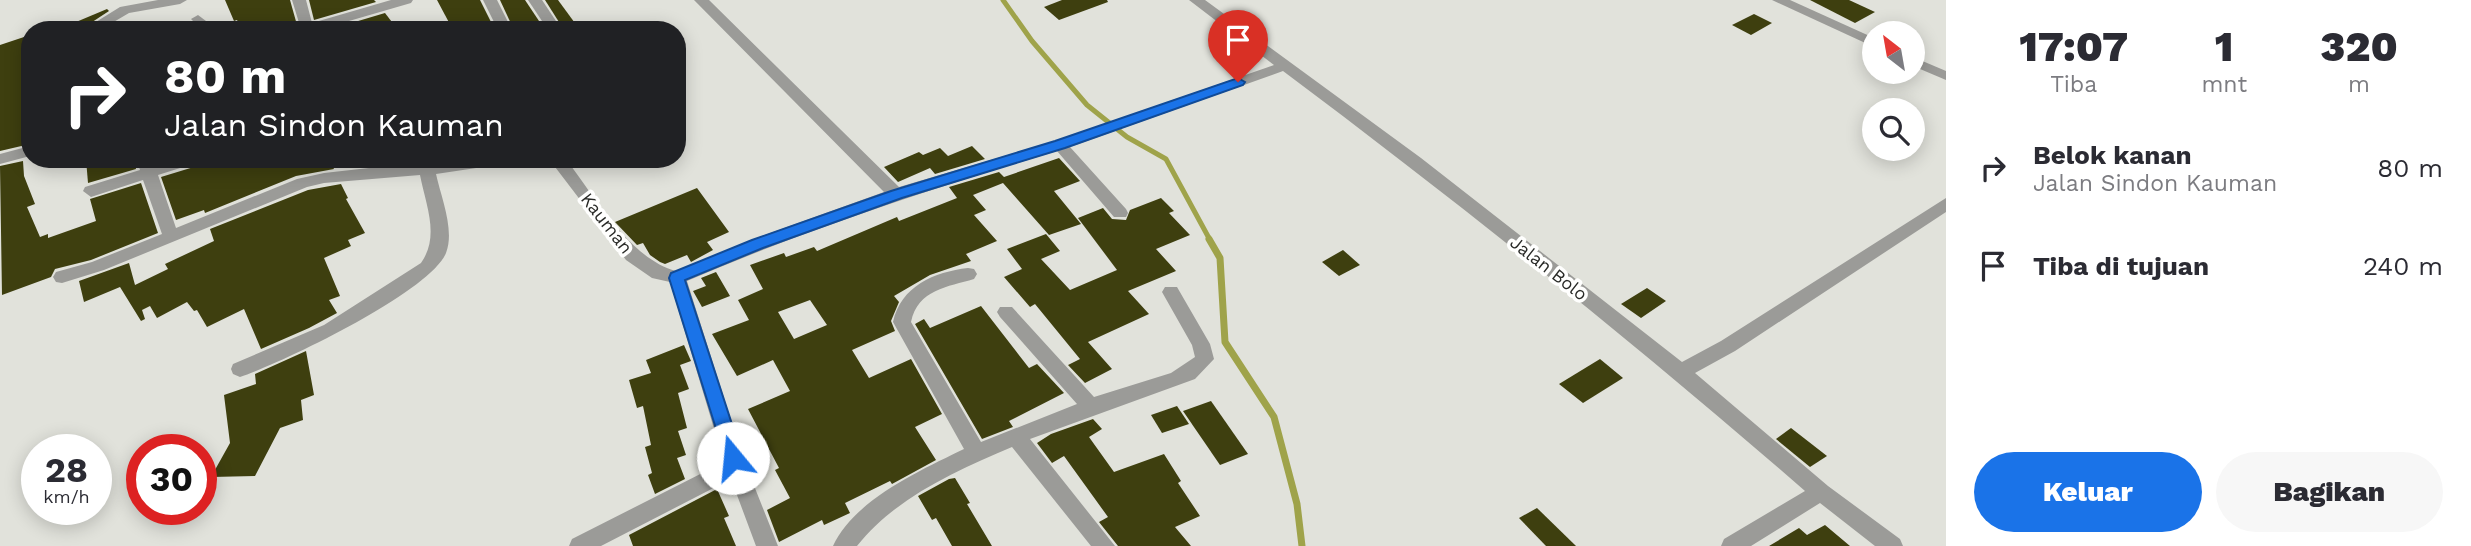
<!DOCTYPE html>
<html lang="id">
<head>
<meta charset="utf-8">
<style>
  :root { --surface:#fff; --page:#f7f7f7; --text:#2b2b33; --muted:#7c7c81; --accent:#1a73e8 }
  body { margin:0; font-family:"Work Sans",sans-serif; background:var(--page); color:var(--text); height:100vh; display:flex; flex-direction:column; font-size:26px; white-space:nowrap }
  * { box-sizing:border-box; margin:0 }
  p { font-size:23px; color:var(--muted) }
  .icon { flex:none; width:38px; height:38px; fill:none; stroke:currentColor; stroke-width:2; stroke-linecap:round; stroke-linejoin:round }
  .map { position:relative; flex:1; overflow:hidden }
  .panel { display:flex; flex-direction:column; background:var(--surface); width:525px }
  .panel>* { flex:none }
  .banner { position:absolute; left:21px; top:21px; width:665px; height:147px; border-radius:28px; box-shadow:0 4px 18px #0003; background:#202124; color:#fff; overflow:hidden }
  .needle { width:46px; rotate:329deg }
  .buttons { position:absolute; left:1862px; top:21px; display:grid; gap:14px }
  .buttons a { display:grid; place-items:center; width:63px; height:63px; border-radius:50%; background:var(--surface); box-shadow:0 4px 18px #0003; font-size:35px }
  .speed { position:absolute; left:21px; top:434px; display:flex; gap:14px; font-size:35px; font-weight:700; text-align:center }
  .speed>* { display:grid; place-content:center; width:91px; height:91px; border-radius:50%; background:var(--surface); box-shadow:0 4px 18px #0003; line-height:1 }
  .speed small { font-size:18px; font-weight:400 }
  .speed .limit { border:10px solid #d22; background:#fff; color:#111 }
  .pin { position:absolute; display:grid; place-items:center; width:60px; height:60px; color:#fff; margin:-72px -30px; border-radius:50% 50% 50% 0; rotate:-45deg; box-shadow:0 0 7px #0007 }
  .pin .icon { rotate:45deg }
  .me { position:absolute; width:77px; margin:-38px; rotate:343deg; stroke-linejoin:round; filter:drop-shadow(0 0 5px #0008) }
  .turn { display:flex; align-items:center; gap:24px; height:147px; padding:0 28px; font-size:32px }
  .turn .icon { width:91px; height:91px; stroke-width:2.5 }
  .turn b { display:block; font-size:49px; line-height:60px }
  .eta { display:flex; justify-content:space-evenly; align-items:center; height:119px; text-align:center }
  .eta b { font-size:42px; font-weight:800; line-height:49px }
  .button { display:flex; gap:14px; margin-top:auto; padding:14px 28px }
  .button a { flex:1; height:80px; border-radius:42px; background:var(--accent); color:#fff; font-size:28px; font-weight:800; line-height:80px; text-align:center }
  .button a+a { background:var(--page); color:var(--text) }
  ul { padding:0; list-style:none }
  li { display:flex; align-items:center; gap:21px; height:98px; padding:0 28px }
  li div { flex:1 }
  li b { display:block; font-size:26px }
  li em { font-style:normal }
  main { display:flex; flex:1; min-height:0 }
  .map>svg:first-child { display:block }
</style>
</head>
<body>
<main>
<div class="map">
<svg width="1946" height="546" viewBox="0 0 1946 546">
  <rect width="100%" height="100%" fill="#e1e2db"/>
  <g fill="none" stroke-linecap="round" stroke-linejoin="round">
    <!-- stream-far1 -->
    <polyline stroke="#9fa34a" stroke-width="5" points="1003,0 1032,41 1087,105 1127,137 1166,159 1210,240"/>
    <!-- stream -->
    <polyline stroke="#9fa34a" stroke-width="7" points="1209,239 1220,258 1225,342 1274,417 1297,504 1302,546"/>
  </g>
  <!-- building -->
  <g fill="#3e3f0f" fill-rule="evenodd">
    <polygon points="225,0 290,0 297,25 292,30 252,30 250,23 240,26 237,20 234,21"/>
    <polygon points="309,0 374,0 376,2 314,20"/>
    <polygon points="437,0 480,0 495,30 453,30"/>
    <polygon points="500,0 525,0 545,30 514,30"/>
    <polygon points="545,0 558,0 580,30 564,30"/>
    <polygon points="1062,0 1107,0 1108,2 1059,20 1044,7"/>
    <polygon points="1810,0 1849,0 1875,12 1855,23"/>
    <polygon points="107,9 109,11 80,30 57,30"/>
    <polygon points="385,13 398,30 328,30"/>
    <polygon points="1754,14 1772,23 1751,35 1732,25"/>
    <polygon points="30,35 30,144 0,151 0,45"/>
    <polygon points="1235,46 1249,57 1226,65 1212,54"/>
    <polygon points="972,146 985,159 935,174 930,168 898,182 884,167 919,152 923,155 940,148 948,156"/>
    <path d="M 1059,158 L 1080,181 L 1054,191 L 1081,224 L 1049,235 L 1003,183 L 973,195 L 986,210 L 974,215 L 997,241 L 966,254 L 971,261 L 930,275 L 894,296 L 899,302 L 891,321 L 895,331 L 852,350 L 869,378 L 911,359 L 942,414 L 915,427 L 936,460 L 892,484 L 890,481 L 845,503 L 850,513 L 824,525 L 822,520 L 779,542 L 767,510 L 790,498 L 775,470 L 779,468 L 748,409 L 790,391 L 773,360 L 737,376 L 712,334 L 749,320 L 738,300 L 763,289 L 750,265 L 784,253 L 786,257 L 814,247 L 817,251 L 897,217 L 899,221 L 957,198 L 949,187 L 999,172 L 1004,177 ZM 810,300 L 827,325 L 794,339 L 778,312 Z"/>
    <polygon points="86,159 134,159 136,169 88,183"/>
    <polygon points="220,159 329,159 334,169 296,176 205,213 204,210 176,220 161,177"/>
    <polygon points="23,161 24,176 35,204 27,207 40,237 48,234 48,238 96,221 90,199 141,183 158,233 91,260 55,269 51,277 2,295 0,166"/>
    <polygon points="341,184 348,198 346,199 365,233 348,240 351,246 324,258 340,296 329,300 337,313 309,328 261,349 244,309 207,327 197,310 194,311 187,302 157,318 150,306 142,310 145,319 141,321 120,287 84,302 79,281 129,263 135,285 168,269 165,264 214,241 210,229 308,190"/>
    <polygon points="697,188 729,232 707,242 713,250 691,262 687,255 665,264 660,262 650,255 643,243 637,245 615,222"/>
    <polygon points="1161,198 1174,211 1169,213 1190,235 1156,249 1176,271 1128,291 1149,314 1088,342 1112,369 1085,383 1068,365 1080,359 1035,304 1030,307 1004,277 1022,269 1007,249 1046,234 1060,251 1041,259 1070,290 1117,270 1078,218 1103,208 1112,219 1126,220 1130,210"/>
    <polygon points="1343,250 1360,265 1339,276 1322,262"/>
    <polygon points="716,272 730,296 702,307 693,291 706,286 701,278"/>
    <polygon points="1647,288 1666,301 1641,318 1621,304"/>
    <polygon points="981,306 1029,368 1037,364 1064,393 1009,421 1013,427 982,439 915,324 924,319 930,328"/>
    <polygon points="684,345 691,361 680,365 689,389 678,393 687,428 678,431 686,455 677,458 685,479 655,494 648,475 652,473 645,447 651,445 643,406 637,408 629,380 651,373 646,360"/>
    <polygon points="306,351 314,395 301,400 303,420 280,428 255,476 211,477 230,443 224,395 256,384 255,374"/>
    <polygon points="1600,359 1623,378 1583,403 1559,384"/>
    <polygon points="1211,401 1248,454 1220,465 1183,411"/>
    <polygon points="1177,406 1189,424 1162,433 1151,415"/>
    <polygon points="1093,419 1102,429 1089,437 1114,472 1164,454 1181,481 1178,483 1200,516 1175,527 1191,546 1118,546 1099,522 1108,517 1064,456 1052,463 1037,443 1051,434"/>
    <polygon points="1791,428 1827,456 1810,467 1776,439"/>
    <polygon points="955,478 970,503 967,504 992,546 952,546 936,518 932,520 918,496 949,479"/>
    <polygon points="717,489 729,516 724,518 736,546 633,546 629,535"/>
    <polygon points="1537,508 1576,546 1546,546 1519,518"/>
    <polygon points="1825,525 1850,546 1769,546 1799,528 1807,535"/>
  </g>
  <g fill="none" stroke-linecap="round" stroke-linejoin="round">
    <!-- minor -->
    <g fill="#9b9b98" fill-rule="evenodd">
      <polygon points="158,0 187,0 180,4 129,13 100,30 83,30 120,7"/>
      <polygon points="292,0 306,0 312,23 391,0 413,0 411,3 318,30 295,30 300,26"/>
      <polygon points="483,0 497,0 512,30 498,30"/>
      <polygon points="528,0 542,0 562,30 548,30"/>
      <path d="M 694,0 L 709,0 L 899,187 L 1055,141 L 1274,65 L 1189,0 L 1205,0 L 1421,158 L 1682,362 L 1721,341 L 1946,198 L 1946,212 L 1735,351 L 1695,373 L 1828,486 L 1900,539 L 1903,546 L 1875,546 L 1820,503 L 1751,546 L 1721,546 L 1724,539 L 1805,491 C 1636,344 1462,205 1283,71 L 1070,147 L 1126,209 L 1128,213 L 1126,217 L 1114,217 L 1057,151 C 931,189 808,229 687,281 L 743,458 L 778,546 L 756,546 L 731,479 L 601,546 L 569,546 L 572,539 L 724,462 L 670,282 L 652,278 L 626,260 L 549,159 L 566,159 C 594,196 630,259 676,271 L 751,240 L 884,192 Z"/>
      <polygon points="1772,0 1790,0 1874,38 1874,47"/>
      <polygon points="198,15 218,30 202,30 191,19"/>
      <polygon points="1913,57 1946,71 1946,80 1913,66"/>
      <polygon points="30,146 30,156 0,164 0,154"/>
      <path d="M 136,159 L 152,159 L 154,165 L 172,159 L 198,159 L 196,163 L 158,175 L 176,228 L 297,179 L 324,173 L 378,167 L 376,164 L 382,159 L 390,160 L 396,166 L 465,159 L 511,159 L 503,164 L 436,174 C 441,197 455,230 446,253 C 430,292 282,363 240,377 L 233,374 L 231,369 L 233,364 L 324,325 L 421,263 C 440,236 426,206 420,175 L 324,183 L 307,187 L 104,270 L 62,283 L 56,282 L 53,277 L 56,272 L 92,262 L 162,234 L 143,180 L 91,197 L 83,191 L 85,187 L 140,170 Z"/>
      <path d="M 968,268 L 974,269 L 977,274 L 974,279 C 948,287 918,289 911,322 L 981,442 L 1077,404 L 1000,317 L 997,312 L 1000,307 L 1012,307 L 1094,397 L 1171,373 L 1195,357 L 1192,345 L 1162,292 L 1165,287 L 1177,287 L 1210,344 L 1214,359 L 1195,379 L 1030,439 L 1115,546 L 1091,546 L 1012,447 C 956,471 896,497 857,546 L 833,546 C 854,500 921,470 964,449 L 893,322 C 901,286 934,272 968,268 Z"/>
    </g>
  </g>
  <!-- route -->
  <polygon fill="#1a73e8" stroke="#114b97" stroke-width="2" points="1238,78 1245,82 1243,85 1065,148 902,198 763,248 685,280 743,458 740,464 733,466 727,464 669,278 671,273 752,240 891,191 1055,141"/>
  <g text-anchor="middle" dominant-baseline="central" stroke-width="7" stroke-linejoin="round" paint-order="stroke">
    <!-- street labels -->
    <g font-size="18" fill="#292a27" stroke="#fffffe">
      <text transform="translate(607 223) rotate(52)">Kauman</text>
      <text transform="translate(1549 268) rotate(38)">Jalan Bolo</text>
    </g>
  </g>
</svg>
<div class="buttons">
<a><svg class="needle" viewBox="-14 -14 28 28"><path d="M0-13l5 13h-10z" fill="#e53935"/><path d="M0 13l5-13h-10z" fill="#7c7c81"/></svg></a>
<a><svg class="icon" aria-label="search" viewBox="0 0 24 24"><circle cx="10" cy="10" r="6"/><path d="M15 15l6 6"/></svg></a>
</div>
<div class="speed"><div>28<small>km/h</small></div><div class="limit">30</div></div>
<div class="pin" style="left:1238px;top:82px;background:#d93025"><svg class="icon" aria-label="arrive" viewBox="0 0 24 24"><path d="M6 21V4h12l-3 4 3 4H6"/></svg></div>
<svg class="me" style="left:733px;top:458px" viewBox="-20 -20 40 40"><circle r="19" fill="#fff"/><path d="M0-13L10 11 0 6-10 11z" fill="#1a73e8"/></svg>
<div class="banner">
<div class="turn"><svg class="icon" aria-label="right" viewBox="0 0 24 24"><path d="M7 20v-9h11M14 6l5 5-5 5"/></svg><div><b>80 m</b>Jalan Sindon Kauman</div></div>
</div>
</div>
<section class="panel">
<div class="eta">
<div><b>17:07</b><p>Tiba</p></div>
<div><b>1</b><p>mnt</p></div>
<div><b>320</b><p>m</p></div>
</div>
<ul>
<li><svg class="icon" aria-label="right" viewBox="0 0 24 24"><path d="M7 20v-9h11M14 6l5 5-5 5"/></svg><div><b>Belok kanan</b><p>Jalan Sindon Kauman</p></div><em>80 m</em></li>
<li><svg class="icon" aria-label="arrive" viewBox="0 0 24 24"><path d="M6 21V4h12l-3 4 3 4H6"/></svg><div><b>Tiba di tujuan</b></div><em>240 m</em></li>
</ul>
<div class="button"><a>Keluar</a><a>Bagikan</a></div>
</section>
</main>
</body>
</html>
